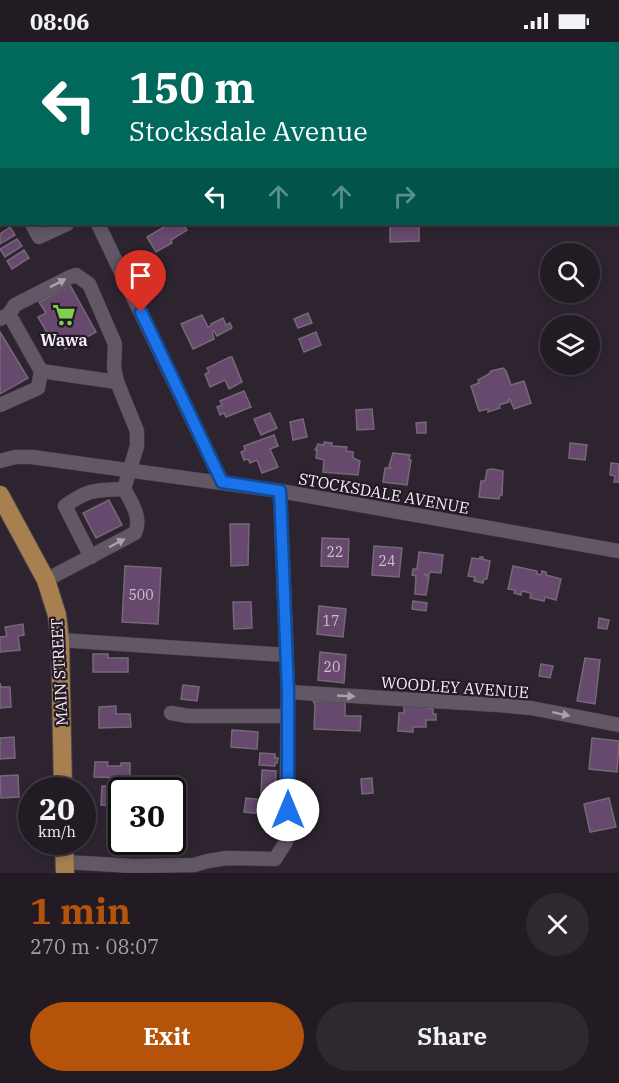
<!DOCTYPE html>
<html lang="en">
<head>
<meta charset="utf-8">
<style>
  :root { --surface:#221b23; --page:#2e2830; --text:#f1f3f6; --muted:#a2a1a6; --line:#3f3941; --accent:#b45309 }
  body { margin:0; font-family:"IBM Plex Serif",serif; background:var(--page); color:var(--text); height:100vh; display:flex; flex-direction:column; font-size:22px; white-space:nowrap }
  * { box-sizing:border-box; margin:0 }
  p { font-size:20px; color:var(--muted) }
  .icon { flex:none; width:33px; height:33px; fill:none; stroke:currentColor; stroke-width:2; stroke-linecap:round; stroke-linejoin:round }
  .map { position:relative; height:831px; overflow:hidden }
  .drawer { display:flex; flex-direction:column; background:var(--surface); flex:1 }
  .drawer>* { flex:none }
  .banner { position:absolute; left:0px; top:0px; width:620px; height:183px; box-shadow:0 3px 9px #0003,0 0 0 2px var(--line); background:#00695c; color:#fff; overflow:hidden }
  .controls { position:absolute; left:540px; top:201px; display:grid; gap:12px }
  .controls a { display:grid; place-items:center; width:60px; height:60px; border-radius:50%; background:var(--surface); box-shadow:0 3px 9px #0003,0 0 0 2px var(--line); font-size:30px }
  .speed { position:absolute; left:18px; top:735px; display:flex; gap:12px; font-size:30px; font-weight:700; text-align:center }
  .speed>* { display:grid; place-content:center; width:78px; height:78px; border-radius:50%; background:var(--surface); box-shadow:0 3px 9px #0003,0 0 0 2px var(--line); line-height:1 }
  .speed small { font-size:15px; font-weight:400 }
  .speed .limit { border:3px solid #111; border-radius:9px; background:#fff; color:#111 }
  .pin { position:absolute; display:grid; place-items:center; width:51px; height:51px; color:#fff; margin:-62px -26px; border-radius:50% 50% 50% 0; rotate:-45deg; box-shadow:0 0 6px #0007 }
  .pin .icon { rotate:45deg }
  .me { position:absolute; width:66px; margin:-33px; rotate:0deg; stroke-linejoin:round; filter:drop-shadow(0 0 4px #0008) }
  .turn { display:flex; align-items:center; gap:21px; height:126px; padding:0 30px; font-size:27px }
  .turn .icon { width:78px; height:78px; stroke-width:2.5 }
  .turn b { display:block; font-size:42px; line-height:51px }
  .lanes { display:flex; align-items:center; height:57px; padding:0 30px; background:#0003; justify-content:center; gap:30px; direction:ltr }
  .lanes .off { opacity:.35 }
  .round { display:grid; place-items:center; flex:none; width:63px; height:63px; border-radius:32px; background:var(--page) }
  .head { display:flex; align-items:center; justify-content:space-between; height:102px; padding:0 30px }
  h1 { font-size:36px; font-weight:800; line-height:45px; color:var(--accent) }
  .primary-button { display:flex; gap:12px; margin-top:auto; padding:12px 30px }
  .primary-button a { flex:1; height:69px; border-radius:36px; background:var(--accent); color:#fff; font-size:24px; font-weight:800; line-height:69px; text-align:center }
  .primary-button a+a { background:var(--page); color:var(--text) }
  .status { display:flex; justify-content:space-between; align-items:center; height:42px; padding:0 30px; background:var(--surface); direction:ltr }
  .status svg { height:16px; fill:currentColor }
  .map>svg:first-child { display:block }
</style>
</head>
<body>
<div class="status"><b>08:06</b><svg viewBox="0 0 49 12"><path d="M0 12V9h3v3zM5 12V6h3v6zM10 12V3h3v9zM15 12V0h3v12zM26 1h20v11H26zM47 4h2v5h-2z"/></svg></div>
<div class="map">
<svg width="619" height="831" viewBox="0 0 619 831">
  <rect width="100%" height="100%" fill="#2d242f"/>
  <!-- building -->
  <g fill="#66496d" stroke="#746976" stroke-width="1.5">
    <polygon points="169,182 183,182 187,188 171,198 172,201 156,210 147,195"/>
    <polygon points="390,182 419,182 419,199 390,200"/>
    <polygon points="10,185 15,193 0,202 0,192"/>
    <polygon points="17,197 22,204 5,215 0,207"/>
    <polygon points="24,208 29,216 12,227 7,219"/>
    <polygon points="70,243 96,290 65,307 60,297 53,301 38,275 46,271 39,260"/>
    <polygon points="308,271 312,281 298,286 294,277"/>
    <polygon points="202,273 208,285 211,284 211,282 223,276 226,283 230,281 232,286 217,294 214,289 212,290 214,297 193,307 181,282"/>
    <polygon points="0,290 28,336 0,352"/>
    <polygon points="316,290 321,303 304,310 299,297"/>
    <polygon points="230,315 232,315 242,340 229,347 225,338 210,345 205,332 209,330 207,326"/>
    <polygon points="503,326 506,329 511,343 524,339 531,361 514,367 510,357 508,358 509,360 499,363 500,366 488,370 488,367 479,369 471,344 479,341 478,338 489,332 491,329"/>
    <polygon points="244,349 251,365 226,375 224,371 220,373 217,365 222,363 220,359"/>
    <polygon points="372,367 374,387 357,388 356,368"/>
    <polygon points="270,371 277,386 261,393 254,377"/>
    <polygon points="303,377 307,395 293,398 290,380"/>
    <polygon points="426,380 426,391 417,391 416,381"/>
    <polygon points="274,393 278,404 270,407 278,425 262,431 257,418 250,421 248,417 244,418 241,410 245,408 244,404"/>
    <polygon points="324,400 332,401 332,404 347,405 346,409 353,410 353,416 360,419 358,433 323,430 324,418 316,416 317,408 315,408 318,402 324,403"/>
    <polygon points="570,401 587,403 585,418 569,416"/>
    <polygon points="393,411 410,413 409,418 411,418 407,443 383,440 385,426 391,426 389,424"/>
    <polygon points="611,421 619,422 619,440 614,440 615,434 610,433"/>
    <polygon points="492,427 503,429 502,453 500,453 499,457 479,455 481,439 485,439 487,428"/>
    <polygon points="109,458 122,483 96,496 83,471"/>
    <polygon points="230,482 249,482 248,523 231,524"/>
    <polygon points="322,496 349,497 348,525 321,524"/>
    <polygon points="374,504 402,506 399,535 372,533"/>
    <polygon points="419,510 443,513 441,531 430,530 429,533 424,532 429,535 426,553 415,552 416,534 412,533 413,527 417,527"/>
    <polygon points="480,515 483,515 482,517 490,519 487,537 484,537 483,541 474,539 475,535 468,534 472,516 480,517"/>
    <polygon points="125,524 161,526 158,582 122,580"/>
    <polygon points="513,524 537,529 537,532 541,533 542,529 546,530 546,533 561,537 556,558 545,555 544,559 530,556 531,551 522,549 521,553 514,551 515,548 508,547"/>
    <polygon points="413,559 427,561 426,569 412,567"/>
    <polygon points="233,560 251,560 252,586 234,587"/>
    <polygon points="319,564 346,567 343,595 317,592"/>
    <polygon points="599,576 609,578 607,587 598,586"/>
    <polygon points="23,582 24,593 18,594 20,608 0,610 0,595 7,594 5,585"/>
    <polygon points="320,610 346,613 344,641 318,638"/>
    <polygon points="93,612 108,612 108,616 128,616 128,630 93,630"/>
    <polygon points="585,616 600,618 595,662 577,659"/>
    <polygon points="541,622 553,624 550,636 539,634"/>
    <polygon points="0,641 1,645 10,645 11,665 0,666"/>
    <polygon points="183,643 199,645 197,659 181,657"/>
    <polygon points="313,659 345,660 345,674 361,674 360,689 314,687 315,662"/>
    <polygon points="404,663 427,664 426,666 433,667 433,672 436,672 436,678 426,678 426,685 413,685 413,690 398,689 399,671 404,671"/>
    <polygon points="116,664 116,672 130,672 131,685 99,686 99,665"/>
    <polygon points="232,688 258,690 257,707 231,705"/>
    <polygon points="14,695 15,716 0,717 0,696"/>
    <polygon points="592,696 619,699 617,730 589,727"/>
    <polygon points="260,711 275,712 275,716 278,716 277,721 275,721 275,724 259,723"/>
    <polygon points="95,720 108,720 107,724 121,724 121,721 130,721 130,736 94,735"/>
    <polygon points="262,728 276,729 275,753 261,753"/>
    <polygon points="18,733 19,755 1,756 0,734"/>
    <polygon points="372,736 373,751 362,752 361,737"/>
    <polygon points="102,744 134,745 134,748 122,748 122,764 101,763"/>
    <polygon points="246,756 276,760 274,773 244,770"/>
    <polygon points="609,756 616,785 590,790 584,762"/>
    <polygon points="113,784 122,784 122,800 131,800 131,804 113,803"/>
  </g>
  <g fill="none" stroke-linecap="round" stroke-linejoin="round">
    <!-- minor casing -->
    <g stroke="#4a434c" stroke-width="15">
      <g id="minor">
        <polyline points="380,0 381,2"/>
        <polyline points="16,2 18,0"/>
        <polyline points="0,11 2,11"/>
        <polyline points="0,95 2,94"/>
        <polyline points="0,117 2,120"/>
        <polyline points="32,182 39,195 67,182"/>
        <polyline points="98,182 222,440"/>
        <polyline points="9,272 15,263 70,235 76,233 89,242 115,302 114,325 117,340"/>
        <polyline points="0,277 9,272 41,329 38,346 0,363"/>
        <path d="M 41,329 L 117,340 L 137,389 L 137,404 L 124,447 C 132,461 142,476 135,491 L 46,538"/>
        <polyline points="0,419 15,415 32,415 280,449 619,509"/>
        <path d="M 91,515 L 65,464 C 88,447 96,448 124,447"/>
        <polyline points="60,598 286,613"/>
        <polyline points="288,650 498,663 531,666 619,683"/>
        <polyline points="171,671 188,674 288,674"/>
        <polyline points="64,820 134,824 194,823 208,819 227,816 275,817 286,800 288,650 280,449"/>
      </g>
    </g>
    <!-- major casing -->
    <g stroke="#4a434c" stroke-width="20">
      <g id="major">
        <polyline points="0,453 46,538 57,573 60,598 63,748"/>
        <polyline points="64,800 65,831"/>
      </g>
    </g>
    <!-- minor -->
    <use href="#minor" stroke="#625865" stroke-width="14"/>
    <!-- major -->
    <use href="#major" stroke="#a87f4e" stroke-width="18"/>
  </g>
  <!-- one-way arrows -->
  <defs><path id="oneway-solid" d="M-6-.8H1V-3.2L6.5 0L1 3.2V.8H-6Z" transform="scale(1.5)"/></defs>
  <g fill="#aaa2ad">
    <use href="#oneway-solid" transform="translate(58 241) rotate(-27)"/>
    <use href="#oneway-solid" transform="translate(117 501) rotate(-28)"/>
    <use href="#oneway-solid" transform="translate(346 654) rotate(3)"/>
    <use href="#oneway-solid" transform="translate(561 672) rotate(12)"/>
  </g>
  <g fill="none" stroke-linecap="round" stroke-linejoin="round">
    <!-- route casing -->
    <g stroke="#114b97" stroke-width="15">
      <polyline id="route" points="141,270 222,440 280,449 288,650 288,768"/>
    </g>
    <!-- route -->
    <use href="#route" stroke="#1a73e8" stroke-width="10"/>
  </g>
  <!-- icons -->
  <defs>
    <g id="supermarket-bare" transform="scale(1.8)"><path d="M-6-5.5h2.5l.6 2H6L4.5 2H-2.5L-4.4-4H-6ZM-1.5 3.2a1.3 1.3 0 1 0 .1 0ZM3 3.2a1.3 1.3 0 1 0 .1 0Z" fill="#81d050" stroke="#231a25" stroke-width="2.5" paint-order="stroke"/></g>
  </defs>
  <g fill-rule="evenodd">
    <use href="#supermarket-bare" x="64" y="273"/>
  </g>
  <g text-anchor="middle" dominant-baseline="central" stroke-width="4.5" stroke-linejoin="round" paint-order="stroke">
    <!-- number labels -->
    <g font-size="14" fill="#d0c4d3">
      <text x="335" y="510">22</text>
      <text x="387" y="519">24</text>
      <text x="141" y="553">500</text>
      <text x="331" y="579">17</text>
      <text x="332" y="625">20</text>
    </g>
    <!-- poi labels -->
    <g font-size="16" font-weight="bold" fill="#f3edf5" stroke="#231a25">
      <text x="64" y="298">Wawa</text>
    </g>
    <!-- street labels -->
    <g font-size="16" fill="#f3edf5" stroke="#231a25">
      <text transform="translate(384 451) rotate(10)">STOCKSDALE AVENUE</text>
      <text transform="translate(59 630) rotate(-93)">MAIN STREET</text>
      <text transform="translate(455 645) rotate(4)">WOODLEY AVENUE</text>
    </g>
  </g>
</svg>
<div class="controls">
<a><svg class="icon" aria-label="search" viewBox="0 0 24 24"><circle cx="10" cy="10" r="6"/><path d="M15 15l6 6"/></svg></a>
<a><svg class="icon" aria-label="layers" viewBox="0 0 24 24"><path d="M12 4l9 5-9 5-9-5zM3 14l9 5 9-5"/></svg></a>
</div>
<div class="speed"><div>20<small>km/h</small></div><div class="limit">30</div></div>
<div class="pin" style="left:141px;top:270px;background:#d93025"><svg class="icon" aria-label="arrive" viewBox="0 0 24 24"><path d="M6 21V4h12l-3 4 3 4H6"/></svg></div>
<svg class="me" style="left:288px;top:768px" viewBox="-20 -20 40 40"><circle r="19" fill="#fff"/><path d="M0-13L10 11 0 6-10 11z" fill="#1a73e8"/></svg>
<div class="banner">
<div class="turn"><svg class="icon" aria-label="left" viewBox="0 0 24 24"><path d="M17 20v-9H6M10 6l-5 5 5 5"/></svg><div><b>150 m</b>Stocksdale Avenue</div></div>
<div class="lanes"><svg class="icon" aria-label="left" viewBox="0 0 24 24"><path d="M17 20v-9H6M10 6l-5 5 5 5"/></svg><svg class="icon off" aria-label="ahead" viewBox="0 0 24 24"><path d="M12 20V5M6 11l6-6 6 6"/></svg><svg class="icon off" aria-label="ahead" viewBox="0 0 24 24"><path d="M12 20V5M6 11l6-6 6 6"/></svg><svg class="icon off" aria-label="right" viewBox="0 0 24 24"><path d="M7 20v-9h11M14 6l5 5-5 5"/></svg></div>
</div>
</div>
<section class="drawer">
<div class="head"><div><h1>1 min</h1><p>270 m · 08:07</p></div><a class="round"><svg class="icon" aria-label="close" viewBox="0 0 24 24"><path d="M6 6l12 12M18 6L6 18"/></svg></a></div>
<div class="primary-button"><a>Exit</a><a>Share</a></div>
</section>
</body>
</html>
